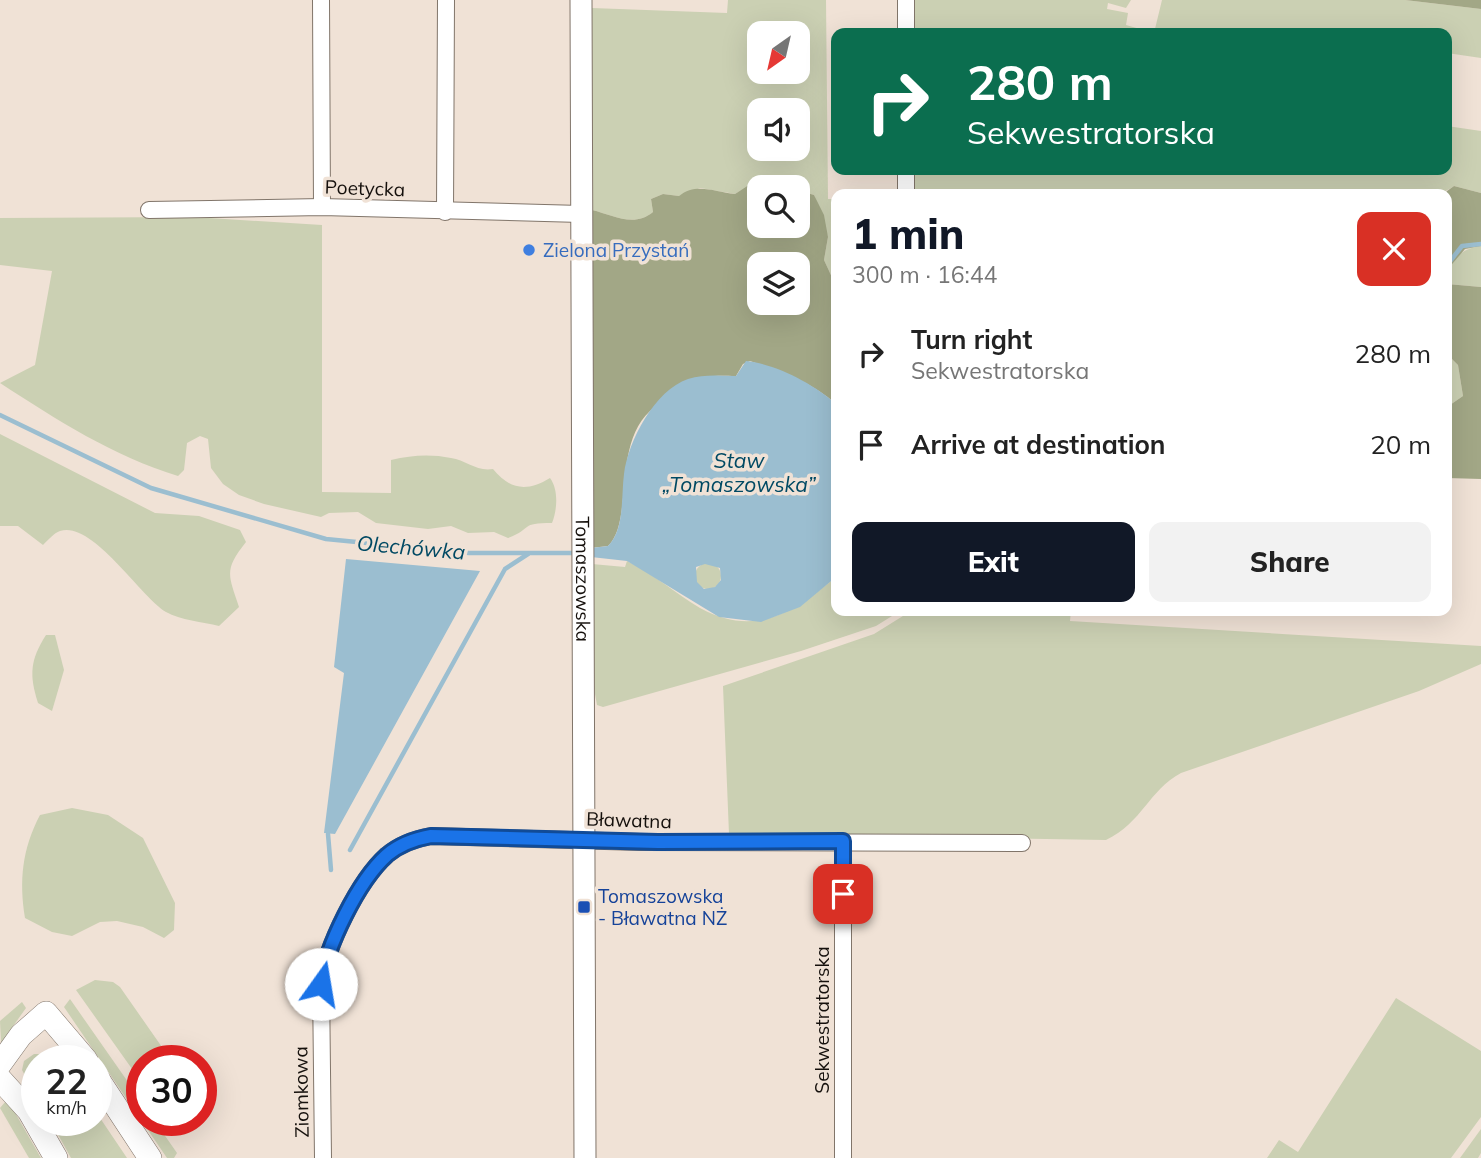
<!DOCTYPE html>
<html lang="en">
<head>
<meta charset="utf-8">
<style>
  :root { --surface:#fff; --page:#f2f2f2; --text:#222; --muted:#767676; --accent:#111827 }
  body { margin:0; font-family:Mulish,sans-serif; background:var(--page); color:var(--text); height:100vh; display:flex; flex-direction:column; font-size:26px; white-space:nowrap }
  * { box-sizing:border-box; margin:0 }
  p { font-size:23px; color:var(--muted) }
  .icon { flex:none; width:38px; height:38px; fill:none; stroke:currentColor; stroke-width:2; stroke-linecap:round; stroke-linejoin:round }
  .map { position:relative; flex:1; overflow:hidden }
  .side { position:absolute; left:831px; top:189px; width:621px; height:427px; display:flex; flex-direction:column; background:var(--surface); border-radius:14px; box-shadow:0 7px 28px #0002 }
  .side>* { flex:none }
  .banner { position:absolute; left:831px; top:28px; width:621px; height:147px; border-radius:14px; box-shadow:0 7px 28px #0002; background:#0b6e4f; color:#fff; overflow:hidden }
  .needle { width:46px; rotate:214deg }
  .buttons { position:absolute; left:747px; top:21px; display:grid; gap:14px }
  .buttons a { display:grid; place-items:center; width:63px; height:63px; border-radius:14px; background:var(--surface); box-shadow:0 7px 28px #0002; font-size:35px }
  .speed { position:absolute; left:21px; top:1045px; display:flex; gap:14px; font-size:35px; font-weight:700; text-align:center }
  .speed>* { display:grid; place-content:center; width:91px; height:91px; border-radius:50%; background:var(--surface); box-shadow:0 7px 28px #0002; line-height:1 }
  .speed small { font-size:18px; font-weight:400 }
  .speed .limit { border:10px solid #d22; background:#fff; color:#111 }
  .pin { position:absolute; display:grid; place-items:center; width:60px; height:60px; color:#fff; margin:-30px; border-radius:14px; box-shadow:0 4px 10px #0006 }
  .me { position:absolute; width:77px; margin:-38px; rotate:13deg; stroke-linejoin:round; filter:drop-shadow(0 0 5px #0008) }
  .turn { display:flex; align-items:center; gap:24px; height:147px; padding:0 21px; font-size:32px }
  .turn .icon { width:91px; height:91px; stroke-width:2.5 }
  .turn b { display:block; font-size:49px; line-height:60px }
  .round { display:grid; place-items:center; flex:none; width:74px; height:74px; border-radius:14px; background:var(--page) }
  .summary { display:flex; align-items:center; justify-content:space-between; height:119px; padding:0 21px }
  h1 { font-size:42px; font-weight:800; line-height:52px; color:var(--accent) }
  .action { display:flex; gap:14px; margin-top:auto; padding:14px 21px }
  .action a { flex:1; height:80px; border-radius:14px; background:var(--accent); color:#fff; font-size:28px; font-weight:800; line-height:80px; text-align:center }
  .action a+a { background:var(--page); color:var(--text) }
  ul { padding:0; list-style:none }
  li { display:flex; align-items:center; gap:21px; height:91px; padding:0 21px }
  li div { flex:1 }
  li b { display:block; font-size:26px }
  li em { font-style:normal }
  .map>svg:first-child { display:block }
</style>
</head>
<body>
<div class="map">
<svg width="1481" height="1158" viewBox="0 0 1481 1158">
  <rect width="100%" height="100%" fill="#f0e2d6"/>
  <!-- green -->
  <g fill="#cbd0b3" fill-rule="evenodd">
    <path d="M 728,0 L 826,0 L 828,199 L 836,199 L 836,286 L 824,260 L 828,237 L 814,195 C 788,186 762,177 735,194 L 700,188 L 679,196 L 663,194 L 651,199 L 653,212 C 634,228 613,215 592,210 L 592,8 L 727,13 ZM 760,33 L 798,33 L 798,72 L 760,72 ZM 760,110 L 798,110 L 798,149 L 760,149 Z"/>
    <polygon points="907,0 1131,0 1126,8 1108,3 1107,9 1128,13 1126,25 1154,33 1162,0 1405,0 1481,9 1481,58 1447,53 1447,33 908,33"/>
    <path d="M 1447,126 L 1481,131 L 1481,193 L 1454,186 C 1425,208 1378,183 1349,194 L 908,194 L 908,170 L 1447,170 Z"/>
    <path d="M 194,217 L 322,225 L 322,492 L 391,493 L 391,460 C 412,455 431,454 451,458 C 466,460 477,472 493,469 C 510,490 527,492 550,478 C 559,490 557,511 552,523 C 519,523 534,528 508,538 L 494,532 L 468,533 L 451,526 L 428,529 L 376,523 L 358,512 L 329,513 L 321,517 L 264,504 L 239,495 L 223,484 L 211,468 L 208,439 L 200,436 L 187,443 L 184,470 L 178,476 C 113,456 57,420 0,383 L 35,365 L 52,271 L 0,265 L 0,218 Z"/>
    <path d="M 1481,246 L 1481,287 L 1447,284 C 1447,262 1459,249 1481,246 Z"/>
    <polygon points="1447,354 1458,365 1463,396 1447,407"/>
    <path d="M 0,434 L 155,513 L 199,516 L 240,530 L 246,542 C 224,570 228,574 239,607 L 219,626 C 203,622 180,620 166,612 C 140,596 92,520 60,531 C 54,533 48,540 43,545 L 18,526 L 0,526 Z"/>
    <path d="M 627,561 C 654,574 675,593 700,608 C 755,638 794,612 836,577 L 836,611 L 900,611 L 876,626 L 801,651 L 603,707 L 597,705 L 593,683 L 592,564 L 625,567 Z"/>
    <circle cx="708" cy="576" r="13"/>
    <path d="M 911,611 L 1071,611 L 1070,621 L 1481,646 L 1481,664 L 1419,691 L 1181,773 C 1148,791 1143,822 1106,840 L 729,834 L 723,686 L 874,634 Z"/>
    <path d="M 46,635 L 55,635 L 64,670 L 52,711 L 38,703 C 29,675 30,660 46,635 Z"/>
    <path d="M 72,808 L 108,815 L 143,838 L 175,903 L 174,930 L 164,938 L 143,927 L 117,921 L 100,922 L 72,936 L 52,932 L 25,918 C 19,881 22,849 40,815 Z"/>
    <polygon points="95,980 113,982 120,987 171,1060 142,1060 142,1083 76,990"/>
    <polygon points="1396,998 1481,1051 1481,1117 1451,1158 1267,1158 1279,1140 1298,1152"/>
    <polygon points="70,999 142,1102 142,1120 154,1120 177,1153 174,1158 167,1158 64,1007"/>
    <polygon points="22,1002 26,1008 1,1043 0,1021"/>
    <polygon points="34,1054 48,1054 59,1060 37,1060 37,1097 22,1070 24,1061"/>
    <polygon points="6,1101 10,1104 41,1158 29,1158 0,1108"/>
    <polygon points="96,1112 127,1158 71,1158 50,1120 96,1120"/>
    <polygon points="1481,1129 1481,1153 1478,1158 1460,1158"/>
  </g>
  <!-- forest -->
  <g fill="#a2a786" fill-rule="evenodd">
    <polygon points="1405,0 1481,0 1481,9"/>
    <path d="M 766,182 L 791,187 L 760,187 L 760,226 L 798,226 L 798,190 L 814,195 L 824,215 L 828,237 L 824,260 L 836,286 L 836,404 C 812,382 780,372 750,361 L 743,364 L 736,376 C 700,375 703,376 673,396 C 666,401 657,405 650,411 C 612,446 634,521 608,546 L 591,548 L 592,210 C 613,215 634,228 653,212 L 651,199 L 663,194 L 679,196 C 696,182 715,192 735,194 L 749,185 ZM 760,264 L 798,264 L 798,303 L 760,303 Z"/>
    <polygon points="1454,186 1481,193 1481,246 1465,249 1447,270 1447,194 1443,194"/>
    <polygon points="1447,284 1481,287 1481,479 1447,478 1447,407 1463,396 1458,365 1447,354"/>
  </g>
  <!-- water -->
  <g fill="#9bbed0" fill-rule="evenodd">
    <path d="M 746,361 C 776,364 814,384 836,404 L 836,577 L 800,607 L 761,622 L 719,617 L 627,561 L 591,557 L 591,548 L 608,546 C 625,529 621,496 624,474 C 628,441 655,390 688,379 C 704,374 720,376 736,376 ZM 705,564 L 720,568 L 721,580 L 715,587 L 704,589 L 697,582 L 696,567 Z"/>
    <polygon points="346,559 480,571 335,834 324,833 344,673 334,667"/>
  </g>
  <g fill="none" stroke-linecap="round" stroke-linejoin="round">
    <!-- stream -->
    <g stroke="#9bbed0" stroke-width="4.5">
      <polyline points="1447,265 1462,246 1481,244"/>
      <polyline points="0,415 151,488 326,539 469,553 575,553"/>
      <polyline points="328,834 331,870"/>
      <polyline points="350,850 505,569 528,554"/>
    </g>
    <!-- minor casing -->
    <g stroke="#81756a" stroke-width="18">
      <g id="minor">
        <polyline points="321,0 322,207"/>
        <polyline points="906,33 906,0"/>
        <polyline points="906,194 906,170"/>
        <polyline points="149,210 322,207 581,214"/>
        <polyline points="445,212 446,0"/>
        <polyline points="843,841 843,1158"/>
        <path d="M 323,1158 L 321,984 C 326,947 358,881 387,855 C 400,844 415,839 431,836 L 640,842 L 1022,843"/>
      </g>
    </g>
    <!-- tertiary casing -->
    <g stroke="#81756a" stroke-width="23">
      <g id="tertiary">
        <path id="s1" d="M 581,0 L 585,1158"/>
      </g>
    </g>
    <!-- secondary casing -->
    <g stroke="#81756a" stroke-width="24">
      <g id="secondary">
        <polyline points="0,1064 21,1035 46,1013 86,1060"/>
        <polyline points="96,1076 150,1158"/>
        <polyline points="0,1079 29,1111 56,1158"/>
      </g>
    </g>
    <!-- minor -->
    <use href="#minor" stroke="#fff" stroke-width="16"/>
    <!-- tertiary -->
    <use href="#tertiary" stroke="#fff" stroke-width="21"/>
    <!-- secondary -->
    <use href="#secondary" stroke="#fff" stroke-width="23"/>
  </g>
  <g fill="none" stroke-linecap="round" stroke-linejoin="round">
    <!-- route casing -->
    <g stroke="#114b97" stroke-width="18">
      <path id="route" d="M 321,984 C 326,947 358,881 387,855 C 400,844 414,839 431,836 L 658,842 L 843,841 L 843,894"/>
    </g>
    <!-- route -->
    <use href="#route" stroke="#1a73e8" stroke-width="12"/>
  </g>
  <!-- markers -->
  <circle fill="#3f7fe0" stroke="#f0e2d6" stroke-width="2.5" cx="529" cy="250" r="7"/>
  <rect fill="#1a4fb4" stroke="#f0e2d6" stroke-width="2.5" x="577" y="900" width="14" height="14" rx="3.5"/>
  <g text-anchor="middle" dominant-baseline="central" stroke-width="7" stroke-linejoin="round" paint-order="stroke">
    <!-- street labels -->
    <g font-size="19" fill="#15100c" stroke="#f0e2d6">
      <text transform="translate(365 188) rotate(2)">Poetycka</text>
      <text stroke="none"><textPath href="#s1" startOffset="579">Tomaszowska</textPath></text>
      <text transform="translate(629 820) rotate(2)">Bławatna</text>
      <text transform="translate(822 1020) rotate(-90)">Sekwestratorska</text>
      <text transform="translate(301 1092) rotate(-91)">Ziomkowa</text>
    </g>
    <!-- shop labels -->
    <g font-size="19" fill="#366cbe" stroke="#f0e2d6" text-anchor="start">
      <text x="543" y="250">Zielona Przystań</text>
    </g>
    <!-- transit labels -->
    <g font-size="19" fill="#164399" stroke="#f0e2d6" text-anchor="start">
      <text x="598" y="896">Tomaszowska<tspan x="598" dy="22">- Bławatna NŻ</tspan></text>
    </g>
    <!-- water labels -->
    <g font-size="21" font-style="italic" fill="#004963" stroke="#f0e2d6">
      <text x="739" y="460">Staw<tspan x="739" dy="24">„Tomaszowska”</tspan></text>
      <text transform="translate(411 547) rotate(5)">Olechówka</text>
    </g>
  </g>
</svg>
<div class="buttons">
<a><svg class="needle" viewBox="-14 -14 28 28"><path d="M0-13l5 13h-10z" fill="#e53935"/><path d="M0 13l5-13h-10z" fill="#767676"/></svg></a>
<a><svg class="icon" aria-label="sound" viewBox="0 0 24 24"><path d="M4 9h4l5-4v14l-5-4H4zM17 9q2 3 0 6"/></svg></a>
<a><svg class="icon" aria-label="search" viewBox="0 0 24 24"><circle cx="10" cy="10" r="6"/><path d="M15 15l6 6"/></svg></a>
<a><svg class="icon" aria-label="layers" viewBox="0 0 24 24"><path d="M12 4l9 5-9 5-9-5zM3 14l9 5 9-5"/></svg></a>
</div>
<div class="speed"><div>22<small>km/h</small></div><div class="limit">30</div></div>
<div class="pin" style="left:843px;top:894px;background:#d93025"><svg class="icon" aria-label="arrive" viewBox="0 0 24 24"><path d="M6 21V4h12l-3 4 3 4H6"/></svg></div>
<svg class="me" style="left:321px;top:984px" viewBox="-20 -20 40 40"><circle r="19" fill="#fff"/><path d="M0-13L10 11 0 6-10 11z" fill="#1a73e8"/></svg>
<div class="banner">
<div class="turn"><svg class="icon" aria-label="right" viewBox="0 0 24 24"><path d="M7 20v-9h11M14 6l5 5-5 5"/></svg><div><b>280 m</b>Sekwestratorska</div></div>
</div>
<section class="side">
<div class="summary"><div><h1>1 min</h1><p>300 m · 16:44</p></div><a class="round" style="background:#d93025;color:#fff"><svg class="icon" aria-label="close" viewBox="0 0 24 24"><path d="M6 6l12 12M18 6L6 18"/></svg></a></div>
<ul>
<li><svg class="icon" aria-label="right" viewBox="0 0 24 24"><path d="M7 20v-9h11M14 6l5 5-5 5"/></svg><div><b>Turn right</b><p>Sekwestratorska</p></div><em>280 m</em></li>
<li><svg class="icon" aria-label="arrive" viewBox="0 0 24 24"><path d="M6 21V4h12l-3 4 3 4H6"/></svg><div><b>Arrive at destination</b></div><em>20 m</em></li>
</ul>
<div class="action"><a>Exit</a><a>Share</a></div>
</section>
</div>
</body>
</html>
